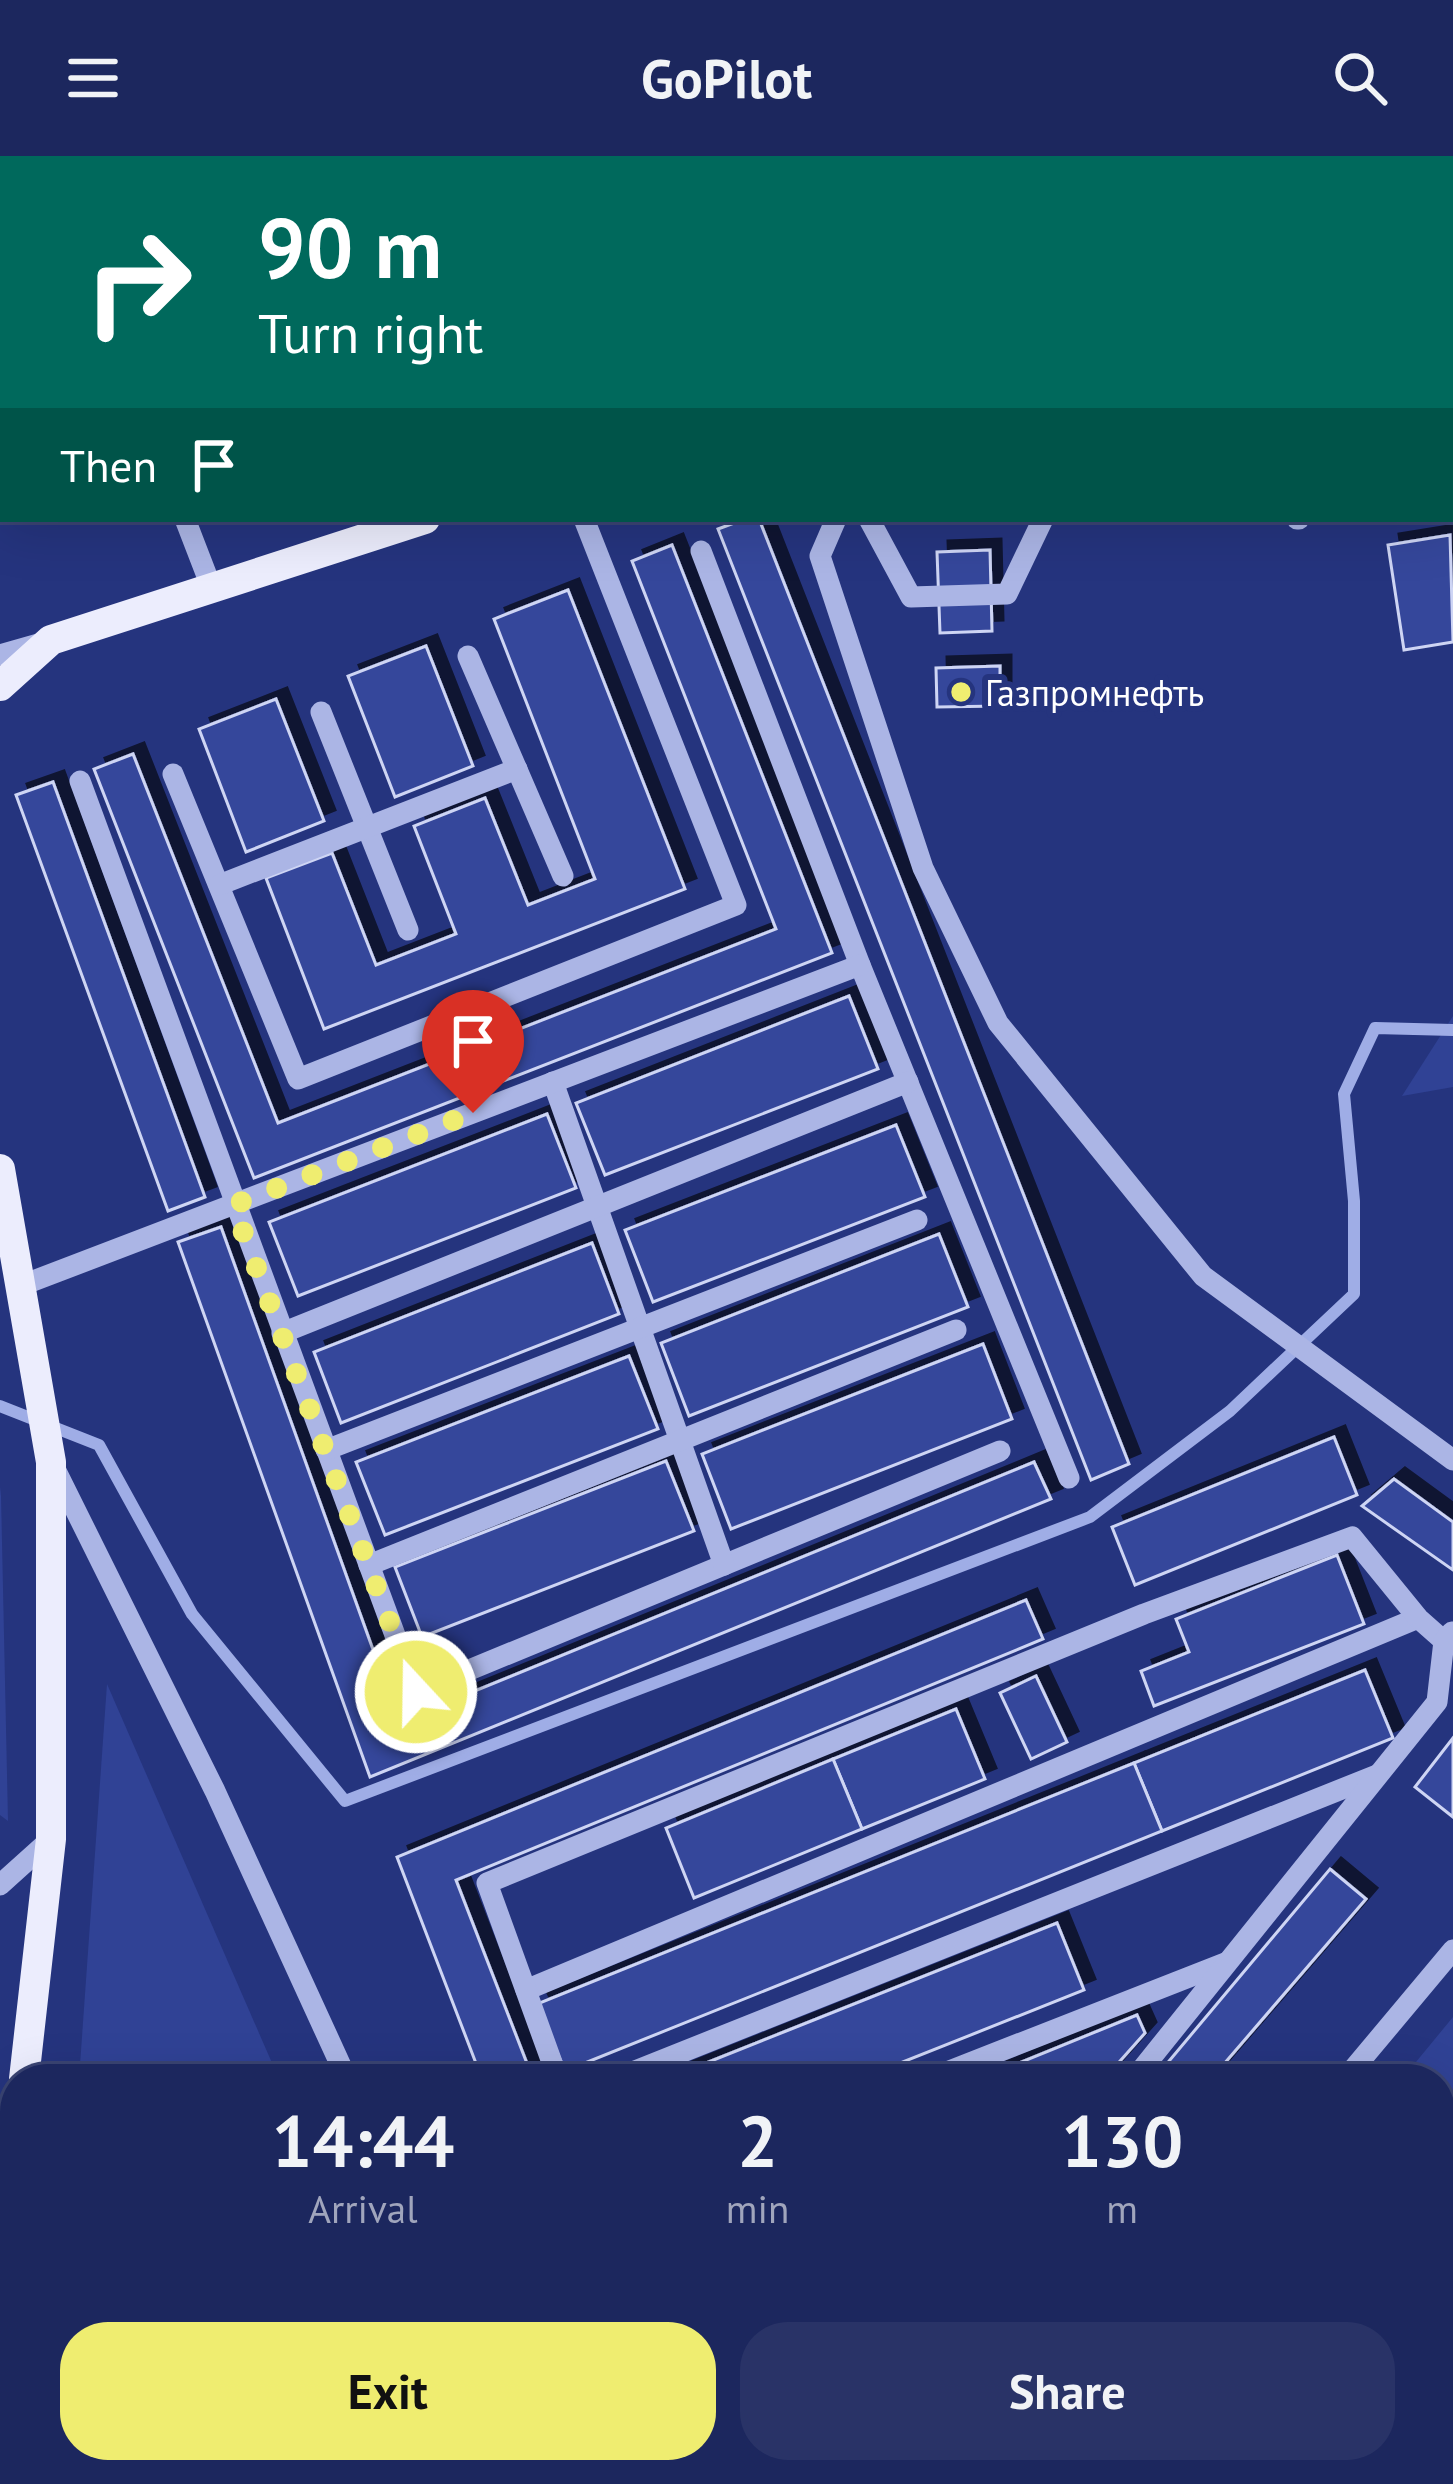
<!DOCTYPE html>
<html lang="en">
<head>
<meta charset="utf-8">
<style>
  :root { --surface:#1c275e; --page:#293367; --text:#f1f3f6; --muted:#a0a5bc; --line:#3a4473; --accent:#efed70 }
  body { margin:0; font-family:"PT Sans",sans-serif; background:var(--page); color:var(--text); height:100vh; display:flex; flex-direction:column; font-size:45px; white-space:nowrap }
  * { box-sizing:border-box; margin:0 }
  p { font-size:39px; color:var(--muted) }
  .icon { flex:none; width:66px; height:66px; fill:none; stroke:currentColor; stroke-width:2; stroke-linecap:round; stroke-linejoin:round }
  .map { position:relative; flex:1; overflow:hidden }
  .sheet { position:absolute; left:0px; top:1908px; width:1455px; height:420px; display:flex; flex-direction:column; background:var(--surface); border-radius:48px 48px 0 0; box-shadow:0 12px 48px #0002,0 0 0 3px var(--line) }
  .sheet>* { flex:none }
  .banner { position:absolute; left:0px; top:0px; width:1455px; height:366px; box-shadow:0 12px 48px #0002,0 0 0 3px var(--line); background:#00695c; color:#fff; overflow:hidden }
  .pin { position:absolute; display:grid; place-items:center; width:102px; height:102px; color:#fff; margin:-123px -51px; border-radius:50% 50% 50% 0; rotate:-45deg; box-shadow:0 0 12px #0007 }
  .pin .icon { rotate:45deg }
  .me { position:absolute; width:132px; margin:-66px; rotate:339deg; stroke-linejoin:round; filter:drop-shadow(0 0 9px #0008) }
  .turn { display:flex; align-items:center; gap:42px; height:252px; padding:0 60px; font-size:54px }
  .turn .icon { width:156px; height:156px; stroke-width:2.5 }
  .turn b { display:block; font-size:84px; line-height:102px }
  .then { display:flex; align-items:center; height:114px; padding:0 60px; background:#0003; gap:24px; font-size:45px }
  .eta { display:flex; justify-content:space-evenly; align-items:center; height:204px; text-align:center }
  .eta b { font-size:72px; font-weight:600; line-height:84px }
  .action { display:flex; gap:24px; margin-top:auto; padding:24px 60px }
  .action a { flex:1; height:138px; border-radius:48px; background:var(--accent); color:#111; font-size:48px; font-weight:600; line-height:138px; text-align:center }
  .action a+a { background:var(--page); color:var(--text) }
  header { display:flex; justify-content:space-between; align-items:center; height:156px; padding:0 60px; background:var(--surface); font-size:54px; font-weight:600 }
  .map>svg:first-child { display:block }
</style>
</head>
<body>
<header><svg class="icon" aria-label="menu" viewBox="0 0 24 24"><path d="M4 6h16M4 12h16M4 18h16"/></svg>GoPilot<svg class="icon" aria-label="search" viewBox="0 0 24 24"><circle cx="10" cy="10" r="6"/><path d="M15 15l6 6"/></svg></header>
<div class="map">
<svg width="1453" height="2328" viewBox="0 0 1453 2328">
  <defs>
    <filter id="shadow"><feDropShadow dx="11" dy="-11" stdDeviation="0" flood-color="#0009"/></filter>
  </defs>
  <rect width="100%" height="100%" fill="#25347e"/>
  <!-- green -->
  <g fill="#304295">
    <polygon points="1453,860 1453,931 1402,940"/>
    <polygon points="0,1331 1,1340 8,1665 0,1659"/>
    <polygon points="107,1528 279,1923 79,1923"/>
    <polygon points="1453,1861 1453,2013 1440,2018 1440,1923 1402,1923"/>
    <polygon points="22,2313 432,2313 438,2328 19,2328"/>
  </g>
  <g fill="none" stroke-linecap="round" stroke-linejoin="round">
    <!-- stream -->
    <polyline stroke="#9fade6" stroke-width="12" points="0,1250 99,1289 192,1458 345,1645 1090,1361 1230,1255 1354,1138 1354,1045 1344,938 1375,872 1453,874"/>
  </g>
  <!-- building -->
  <g fill="#36479b" stroke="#ced5f4" stroke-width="3" filter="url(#shadow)">
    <polygon points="581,0 643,0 644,3 582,3"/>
    <polygon points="833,0 915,0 916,3 824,3"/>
    <polygon points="745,363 759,363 1129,1308 1091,1324 718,373"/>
    <polygon points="1450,379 1453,486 1404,494 1388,389"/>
    <polygon points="672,389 832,797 254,1022 94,613 133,598 278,967 776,773 632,405"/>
    <polygon points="990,394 992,475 940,477 937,396"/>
    <polygon points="568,434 685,733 324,873 266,722 332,697 376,809 456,778 414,670 485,642 528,749 595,723 494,463"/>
    <polygon points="426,490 473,610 395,641 348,520"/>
    <polygon points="1000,510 1000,550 937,551 936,512"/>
    <polygon points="276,543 324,665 246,696 199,573"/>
    <polygon points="53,626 205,1041 168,1055 16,639"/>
    <polygon points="849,840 878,913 605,1019 576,947"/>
    <polygon points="547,958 576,1032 298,1140 269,1066"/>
    <polygon points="896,969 925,1041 653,1146 625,1074"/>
    <polygon points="221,1071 399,1566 1034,1306 1051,1343 370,1621 178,1086"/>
    <polygon points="939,1078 968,1151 689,1260 661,1187"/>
    <polygon points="592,1087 619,1158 341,1267 314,1196"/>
    <polygon points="983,1188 1012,1263 731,1373 702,1298"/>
    <polygon points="629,1200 658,1273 385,1379 356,1306"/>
    <polygon points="1334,1281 1357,1339 1135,1429 1112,1371"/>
    <polygon points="666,1305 694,1375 422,1481 395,1411"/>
    <polygon points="1394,1323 1453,1366 1453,1414 1362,1350"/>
    <polygon points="1337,1399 1364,1468 1154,1550 1141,1515 1189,1496 1176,1463"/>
    <polygon points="1026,1444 1043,1483 456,1724 533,1923 482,1923 397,1701"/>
    <polygon points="1365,1514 1393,1582 1162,1675 1134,1607"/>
    <polygon points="1036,1520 1067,1586 1031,1603 1000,1537"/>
    <polygon points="956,1553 985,1623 862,1673 833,1603"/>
    <polygon points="1453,1582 1453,1661 1415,1631"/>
    <polygon points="833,1603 862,1673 694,1742 666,1672"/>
    <polygon points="1134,1607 1162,1675 565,1915 537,1848"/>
    <polygon points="1330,1713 1366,1743 1211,1923 1154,1923"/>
    <polygon points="1057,1767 1084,1834 860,1923 666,1923"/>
    <polygon points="1137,1859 1145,1877 1104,1923 980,1923"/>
    <polygon points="623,2313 673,2313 679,2328 628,2328"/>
    <polygon points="792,2313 851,2313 836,2328 778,2328"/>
  </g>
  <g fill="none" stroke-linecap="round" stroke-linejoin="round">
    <!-- path -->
    <polyline stroke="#abb5e5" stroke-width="8" stroke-dasharray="6 9" stroke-linecap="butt" points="1209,3 1217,0"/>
    <!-- minor -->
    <g stroke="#abb5e5" stroke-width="21">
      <polyline points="41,0 42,3"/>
      <polyline points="289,0 290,3"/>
      <polyline points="952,0 954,3"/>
      <polyline points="1452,347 1453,347"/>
      <polyline points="185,363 212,433"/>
      <polyline points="836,363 820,400 923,712 998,867 1203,1120 1453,1304"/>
      <polyline points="869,363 911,441 1007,438 1043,363"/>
      <polyline points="1297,363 1299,363"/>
      <polyline points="701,395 860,809 1069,1322"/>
      <polyline points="0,499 45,486"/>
      <polyline points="468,500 563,720"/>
      <polyline points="321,556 408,774"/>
      <polyline points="173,618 298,923 736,749 584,363"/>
      <polyline points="80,625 416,1536 1000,1295"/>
      <polyline points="219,729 517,613"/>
      <polyline points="553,926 724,1409"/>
      <polyline points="20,1130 860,809"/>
      <polyline points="282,1177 908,926"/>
      <polyline points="326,1294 917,1064"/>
      <polyline points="54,1311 215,1635 347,1923"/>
      <polyline points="369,1409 956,1174"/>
      <polyline points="0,1729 51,1683"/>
      <polyline points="526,1834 1418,1462"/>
      <polyline points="558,1923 487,1727 1144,1458 1352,1381 1418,1462 1444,1485"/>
      <polyline points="615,1923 1377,1619"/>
      <polyline points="929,1923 1225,1807"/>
      <polyline points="1134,1923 1437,1546 1444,1485 1452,1476"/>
      <polyline points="1345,1923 1453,1794"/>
      <polyline points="484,2313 489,2328"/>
      <polyline points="701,2313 707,2328"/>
      <polyline points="752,2328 767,2313"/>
      <polyline points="984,2328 998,2313"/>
    </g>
    <!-- major -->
    <g stroke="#ecedfd" stroke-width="30">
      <polyline points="1452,10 1453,9"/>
      <polyline points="0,530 51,484 425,363"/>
      <polyline points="0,1013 51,1306 51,1683 24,1923"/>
      <polyline points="0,2109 15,2006"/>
    </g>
  </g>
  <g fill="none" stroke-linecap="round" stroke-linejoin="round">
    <!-- route -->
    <polyline stroke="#efed70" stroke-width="21" stroke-dasharray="0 37.8" points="416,1536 233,1049 473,957"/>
  </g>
  <!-- markers -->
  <circle fill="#efed70" stroke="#25347e" stroke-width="4.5" cx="961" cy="536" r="12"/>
  <g text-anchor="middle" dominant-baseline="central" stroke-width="12" stroke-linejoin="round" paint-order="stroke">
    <!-- poi labels -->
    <g font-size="36" fill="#fff" stroke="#25347e" text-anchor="start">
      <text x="985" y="536">Газпромнефть</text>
    </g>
  </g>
</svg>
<div class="pin" style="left:473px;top:957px;background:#d93025"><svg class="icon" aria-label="arrive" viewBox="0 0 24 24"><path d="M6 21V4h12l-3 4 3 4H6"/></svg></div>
<svg class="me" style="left:416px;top:1536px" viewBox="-20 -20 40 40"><circle r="17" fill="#efed70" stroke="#fff" stroke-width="3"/><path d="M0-11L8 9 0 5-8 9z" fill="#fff"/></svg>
<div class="banner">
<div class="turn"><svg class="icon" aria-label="right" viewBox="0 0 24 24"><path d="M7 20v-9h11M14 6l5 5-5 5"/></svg><div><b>90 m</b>Turn right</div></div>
<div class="then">Then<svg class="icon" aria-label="arrive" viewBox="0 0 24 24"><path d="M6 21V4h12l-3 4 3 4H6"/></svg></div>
</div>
<section class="sheet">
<div class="eta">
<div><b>14:44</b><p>Arrival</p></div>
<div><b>2</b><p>min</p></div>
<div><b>130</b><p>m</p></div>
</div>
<div class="action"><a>Exit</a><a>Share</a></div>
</section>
</div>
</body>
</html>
